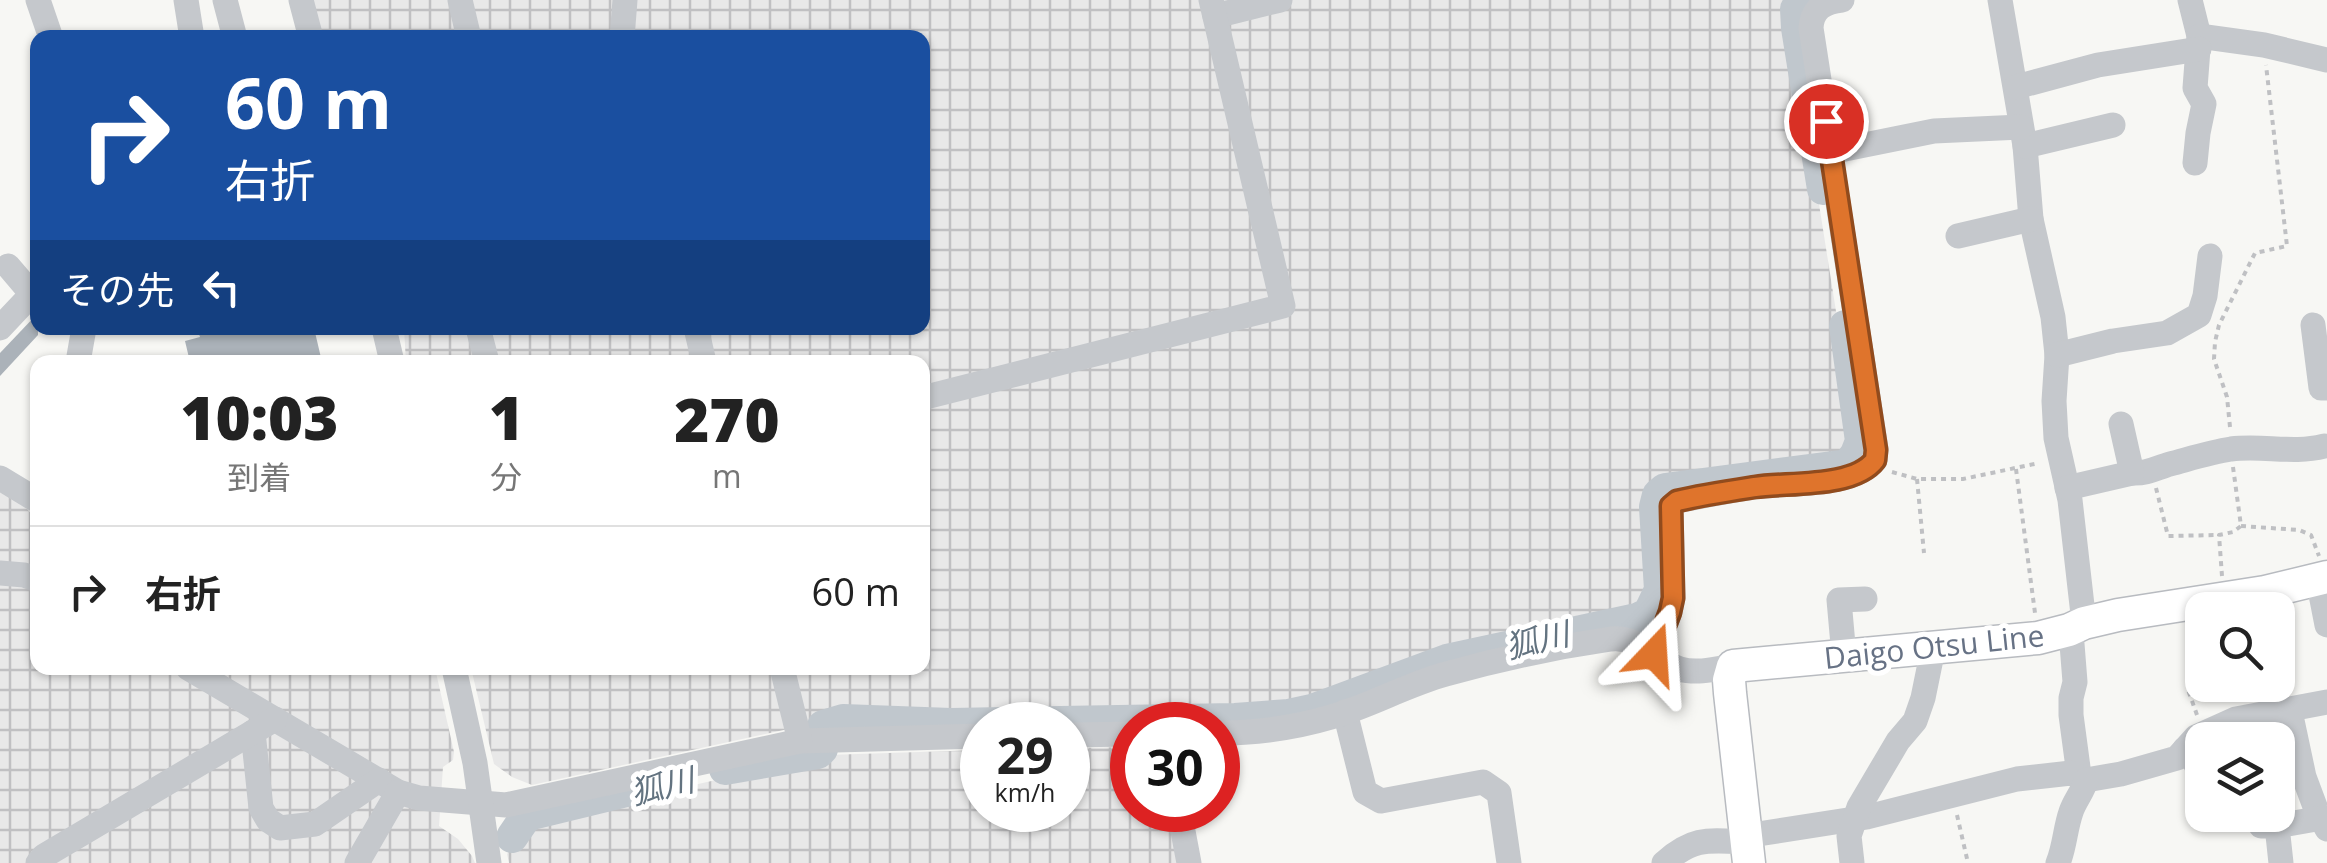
<!DOCTYPE html>
<html lang="ja">
<head>
<meta charset="utf-8">
<style>
  :root { --surface:#fff; --page:#f2f2f2; --text:#222; --muted:#767676; --line:#e0e0e0 }
  body { margin:0; font-family:"Open Sans","Noto Sans JP",sans-serif; background:var(--page); color:var(--text); height:100vh; display:flex; flex-direction:column; font-size:38px; white-space:nowrap }
  * { box-sizing:border-box; margin:0 }
  p { font-size:32px; color:var(--muted) }
  .icon { flex:none; width:55px; height:55px; fill:none; stroke:currentColor; stroke-width:2; stroke-linecap:round; stroke-linejoin:round }
  .map { position:relative; flex:1; overflow:hidden }
  .drawer { position:absolute; left:30px; top:355px; width:900px; height:320px; display:flex; flex-direction:column; background:var(--surface); border-radius:20px; box-shadow:0 2px 8px #0004 }
  .drawer>* { flex:none }
  .hud { position:absolute; left:30px; top:30px; width:900px; height:305px; border-radius:20px; box-shadow:0 2px 8px #0004; background:#1a4fa0; color:#fff; overflow:hidden }
  .buttons { position:absolute; left:2185px; top:592px; display:grid; gap:20px }
  .buttons a { display:grid; place-items:center; width:110px; height:110px; border-radius:20px; background:var(--surface); box-shadow:0 2px 8px #0004; font-size:50px }
  .speed { position:absolute; left:960px; top:702px; display:flex; gap:20px; font-size:50px; font-weight:700; text-align:center }
  .speed>* { display:grid; place-content:center; width:130px; height:130px; border-radius:50%; background:var(--surface); box-shadow:0 2px 8px #0004; line-height:1 }
  .speed small { font-size:25px; font-weight:400 }
  .speed .limit { border:15px solid #d22; background:#fff; color:#111 }
  .pin { position:absolute; display:grid; place-items:center; width:85px; height:85px; color:#fff; margin:-42px; border:5px solid #fff; border-radius:50%; box-shadow:0 2px 10px #0007 }
  .me { position:absolute; width:110px; margin:-55px; rotate:20deg; stroke-linejoin:round; filter:drop-shadow(0 0 8px #0008) }
  .turn { display:flex; align-items:center; gap:35px; height:210px; padding:0 30px; font-size:45px }
  .turn .icon { width:130px; height:130px; stroke-width:2.5 }
  .turn b { display:block; font-size:70px; line-height:85px }
  .then { display:flex; align-items:center; height:95px; padding:0 30px; background:#0003; gap:20px; font-size:38px }
  .eta { display:flex; justify-content:space-evenly; align-items:center; height:170px; text-align:center }
  .eta b { font-size:60px; font-weight:800; line-height:70px }
  ul { padding:0; list-style:none }
  li { display:flex; align-items:center; gap:30px; height:130px; padding:0 30px; border-top:2px solid var(--line) }
  li div { flex:1 }
  li b { display:block; font-size:38px }
  li em { font-style:normal }
  .map>svg:first-child { display:block }
</style>
</head>
<body>
<div class="map">
<svg width="2327" height="863" viewBox="0 0 2327 863">
  <defs>
    <pattern id="industrial-grid" width="8" height="8" patternUnits="userSpaceOnUse" patternTransform="scale(2.5)"><rect width="8" height="8" fill="#e8e8e8"/><path d="M0 4h8M4 0v8" fill="none" stroke="#c0c0c2"/></pattern>
  </defs>
  <rect width="100%" height="100%" fill="#f7f7f4"/>
  <!-- industrial -->
  <g fill="url(#industrial-grid)">
    <polygon points="309,0 1799,0 1788,8 1857,444 1846,460 1663,484 1654,491 1645,503 1652,595 1641,606 1525,631 1430,656 1346,689 1283,705 1255,708 852,715 532,785 512,777 494,764 471,668 922,668 922,362 406,362 404,328 922,328 922,38 318,37"/>
    <polygon points="0,487 21,502 37,520 38,668 435,668 454,752 453,760 443,767 439,826 458,839 472,856 475,863 0,863"/>
    <polygon points="1132,747 1132,810 1169,810 1179,863 509,863 507,854 533,821 827,755 982,750 982,810 1068,810 1068,748"/>
  </g>
  <g fill="none" stroke-linecap="round" stroke-linejoin="round">
    <!-- river -->
    <g stroke="#c0c7cd" stroke-width="32">
      <polyline points="1806,0 1796,9 1797,28 1823,189"/>
      <polyline points="823,726 843,720 951,724 1235,719 1289,715 1312,710 1447,660 1637,619 1649,613 1660,590 1655,507 1658,495 1665,489 1848,465 1856,454 1861,441 1845,326"/>
      <polyline points="725,769 818,753 822,749"/>
      <polyline points="512,837 525,818 532,814 643,787"/>
    </g>
  </g>
  <!-- building -->
  <g fill="#abb2b9">
    <polygon points="38,313 38,335 0,376 0,353"/>
    <polygon points="197,328 314,328 322,362 190,362 185,341 200,337"/>
  </g>
  <g fill="none" stroke-linecap="round" stroke-linejoin="round">
    <!-- major casing -->
    <g stroke="#b8bbc0" stroke-width="35">
      <polyline id="major" points="1749,863 1730,693 1729,680 1733,666 2038,638 2069,630 2084,623 2118,615 2265,592 2327,577"/>
    </g>
    <!-- path -->
    <g stroke="#bfc0c3" stroke-width="4" stroke-dasharray="5 5" stroke-linecap="butt">
      <polyline points="2230,427 2227,397 2214,359 2215,342 2219,325 2255,253 2287,246 2266,65"/>
      <polyline points="2016,469 2035,613"/>
      <polyline points="1892,472 1917,479 1963,479 2039,463"/>
      <polyline points="1917,479 1924,553"/>
      <polyline points="2156,488 2168,536 2219,535"/>
      <polyline points="2241,526 2299,530 2311,535 2319,556"/>
      <polyline points="2222,576 2219,535 2233,532 2241,526 2233,467"/>
      <polyline points="2197,715 2187,687 2202,682"/>
      <polyline points="1957,815 1968,863"/>
    </g>
    <!-- minor -->
    <g stroke="#c5c8cc" stroke-width="25">
      <polyline points="38,0 51,38"/>
      <polyline points="186,0 192,38"/>
      <polyline points="225,0 235,38"/>
      <polyline points="301,0 311,38"/>
      <polyline points="460,0 469,38"/>
      <polyline points="2000,0 2025,146 2031,219 2053,317 2057,355 2054,401 2056,438 2070,500 2084,623"/>
      <polyline points="2190,0 2199,36 2195,88 2204,104 2198,133 2195,163"/>
      <polyline points="1215,16 1280,0"/>
      <polyline points="2199,36 2264,45 2327,60"/>
      <polyline points="622,38 625,0"/>
      <polyline points="2016,87 2098,65 2199,49"/>
      <polyline points="2025,146 2113,125"/>
      <polyline points="1830,152 1934,131 2021,127"/>
      <polyline points="1958,236 2031,219"/>
      <polyline points="2313,325 2321,388 2327,388"/>
      <polyline points="0,328 32,294 8,266"/>
      <polyline points="384,328 392,362"/>
      <polyline points="478,328 487,362"/>
      <polyline points="696,328 704,362"/>
      <polyline points="2057,355 2113,341 2167,333 2199,315 2205,296 2210,256"/>
      <polyline points="78,362 84,328"/>
      <polyline points="922,398 1283,306 1211,0"/>
      <path d="M 2132,473 C 2147,474 2156,468 2170,464 C 2189,459 2211,452 2231,449 C 2263,445 2293,454 2324,446"/>
      <polyline points="0,478 38,501"/>
      <polyline points="2067,488 2132,473 2121,424"/>
      <polyline points="0,573 24,575 38,580"/>
      <polyline points="2318,579 2327,625"/>
      <polyline points="2069,630 2072,644 2075,682 2071,698 2071,715 2079,775"/>
      <path d="M 1654,654 L 1670,612 L 1673,598 L 1671,505 L 1677,501 C 1702,496 1729,491 1755,487 C 1788,482 1853,488 1875,460 L 1876,449 L 1811,28 C 1812,9 1824,2 1842,0"/>
      <polyline points="1844,656 1839,600 1865,599"/>
      <polyline points="188,668 398,792 419,798 506,805 800,741 982,736"/>
      <polyline points="454,668 475,763 489,863"/>
      <polyline points="782,668 800,741"/>
      <polyline points="2290,711 2304,777 2316,809 2327,829"/>
      <polyline points="1345,712 1365,792 1381,801 1483,782 1499,793 1509,863"/>
      <polyline points="253,732 261,808 268,820 280,828 315,824 379,780"/>
      <path d="M 1218,733 C 1256,733 1294,728 1331,717 C 1370,706 1406,685 1446,674 C 1499,659 1556,647 1611,639 C 1640,636 1654,661 1680,669 C 1696,674 1716,669 1733,666"/>
      <polyline points="1068,735 1132,734"/>
      <polyline points="2185,749 2192,757 2202,776"/>
      <polyline points="1179,810 1189,863"/>
      <polyline points="2253,815 2261,826 2277,826"/>
      <polyline points="1745,836 1867,817 2017,779 2071,773 2086,780 2121,774 2177,758 2196,737 2236,719 2327,702"/>
      <polyline points="38,863 44,856 275,719"/>
      <polyline points="357,863 398,792"/>
      <path d="M 1664,863 C 1693,837 1708,840 1746,842"/>
      <polyline points="1852,863 1849,836 1859,807 1898,741 1915,721 1923,698 1933,649"/>
      <path d="M 2058,863 C 2065,846 2065,829 2071,812 C 2075,800 2083,792 2086,780"/>
      <polyline points="2281,863 2277,826 2322,818"/>
    </g>
    <!-- major -->
    <use href="#major" stroke="#fff" stroke-width="32"/>
  </g>
  <g fill="none" stroke-linecap="round" stroke-linejoin="round">
    <!-- route casing -->
    <g stroke="#914b1d" stroke-width="25">
      <path id="route" d="M 1654,654 L 1670,612 L 1673,598 L 1671,506 L 1677,501 C 1702,495 1729,491 1755,487 C 1788,482 1854,488 1875,460 L 1876,450 L 1826,121"/>
    </g>
    <!-- route -->
    <use href="#route" stroke="#df742c" stroke-width="18"/>
  </g>
  <g text-anchor="middle" dominant-baseline="central" stroke-width="10" stroke-linejoin="round" paint-order="stroke">
    <!-- street labels -->
    <g font-size="30" fill="#677285" stroke="#fff">
      <text transform="translate(1934 646) rotate(-6)">Daigo Otsu Line</text>
    </g>
    <!-- water labels -->
    <g font-size="32" font-style="italic" fill="#637380" stroke="#fff">
      <text transform="translate(1537 639) rotate(-13)">狐川</text>
      <text transform="translate(662 785) rotate(-13)">狐川</text>
    </g>
  </g>
</svg>
<div class="buttons">
<a><svg class="icon" aria-label="search" viewBox="0 0 24 24"><circle cx="10" cy="10" r="6"/><path d="M15 15l6 6"/></svg></a>
<a><svg class="icon" aria-label="layers" viewBox="0 0 24 24"><path d="M12 4l9 5-9 5-9-5zM3 14l9 5 9-5"/></svg></a>
</div>
<div class="speed"><div>29<small>km/h</small></div><div class="limit">30</div></div>
<div class="pin" style="left:1826px;top:121px;background:#d93025"><svg class="icon" aria-label="arrive" viewBox="0 0 24 24"><path d="M6 21V4h12l-3 4 3 4H6"/></svg></div>
<svg class="me" style="left:1654px;top:654px" viewBox="-20 -20 40 40"><path d="M0-17L14 15 0 8-14 15z" fill="#df742c" stroke="#fff" stroke-width="4"/></svg>
<div class="hud">
<div class="turn"><svg class="icon" aria-label="right" viewBox="0 0 24 24"><path d="M7 20v-9h11M14 6l5 5-5 5"/></svg><div><b>60 m</b>右折</div></div>
<div class="then">その先<svg class="icon" aria-label="left" viewBox="0 0 24 24"><path d="M17 20v-9H6M10 6l-5 5 5 5"/></svg></div>
</div>
<section class="drawer">
<div class="eta">
<div><b>10:03</b><p>到着</p></div>
<div><b>1</b><p>分</p></div>
<div><b>270</b><p>m</p></div>
</div>
<ul>
<li><svg class="icon" aria-label="right" viewBox="0 0 24 24"><path d="M7 20v-9h11M14 6l5 5-5 5"/></svg><div><b>右折</b></div><em>60 m</em></li>
</ul>
</section>
</div>
</body>
</html>
